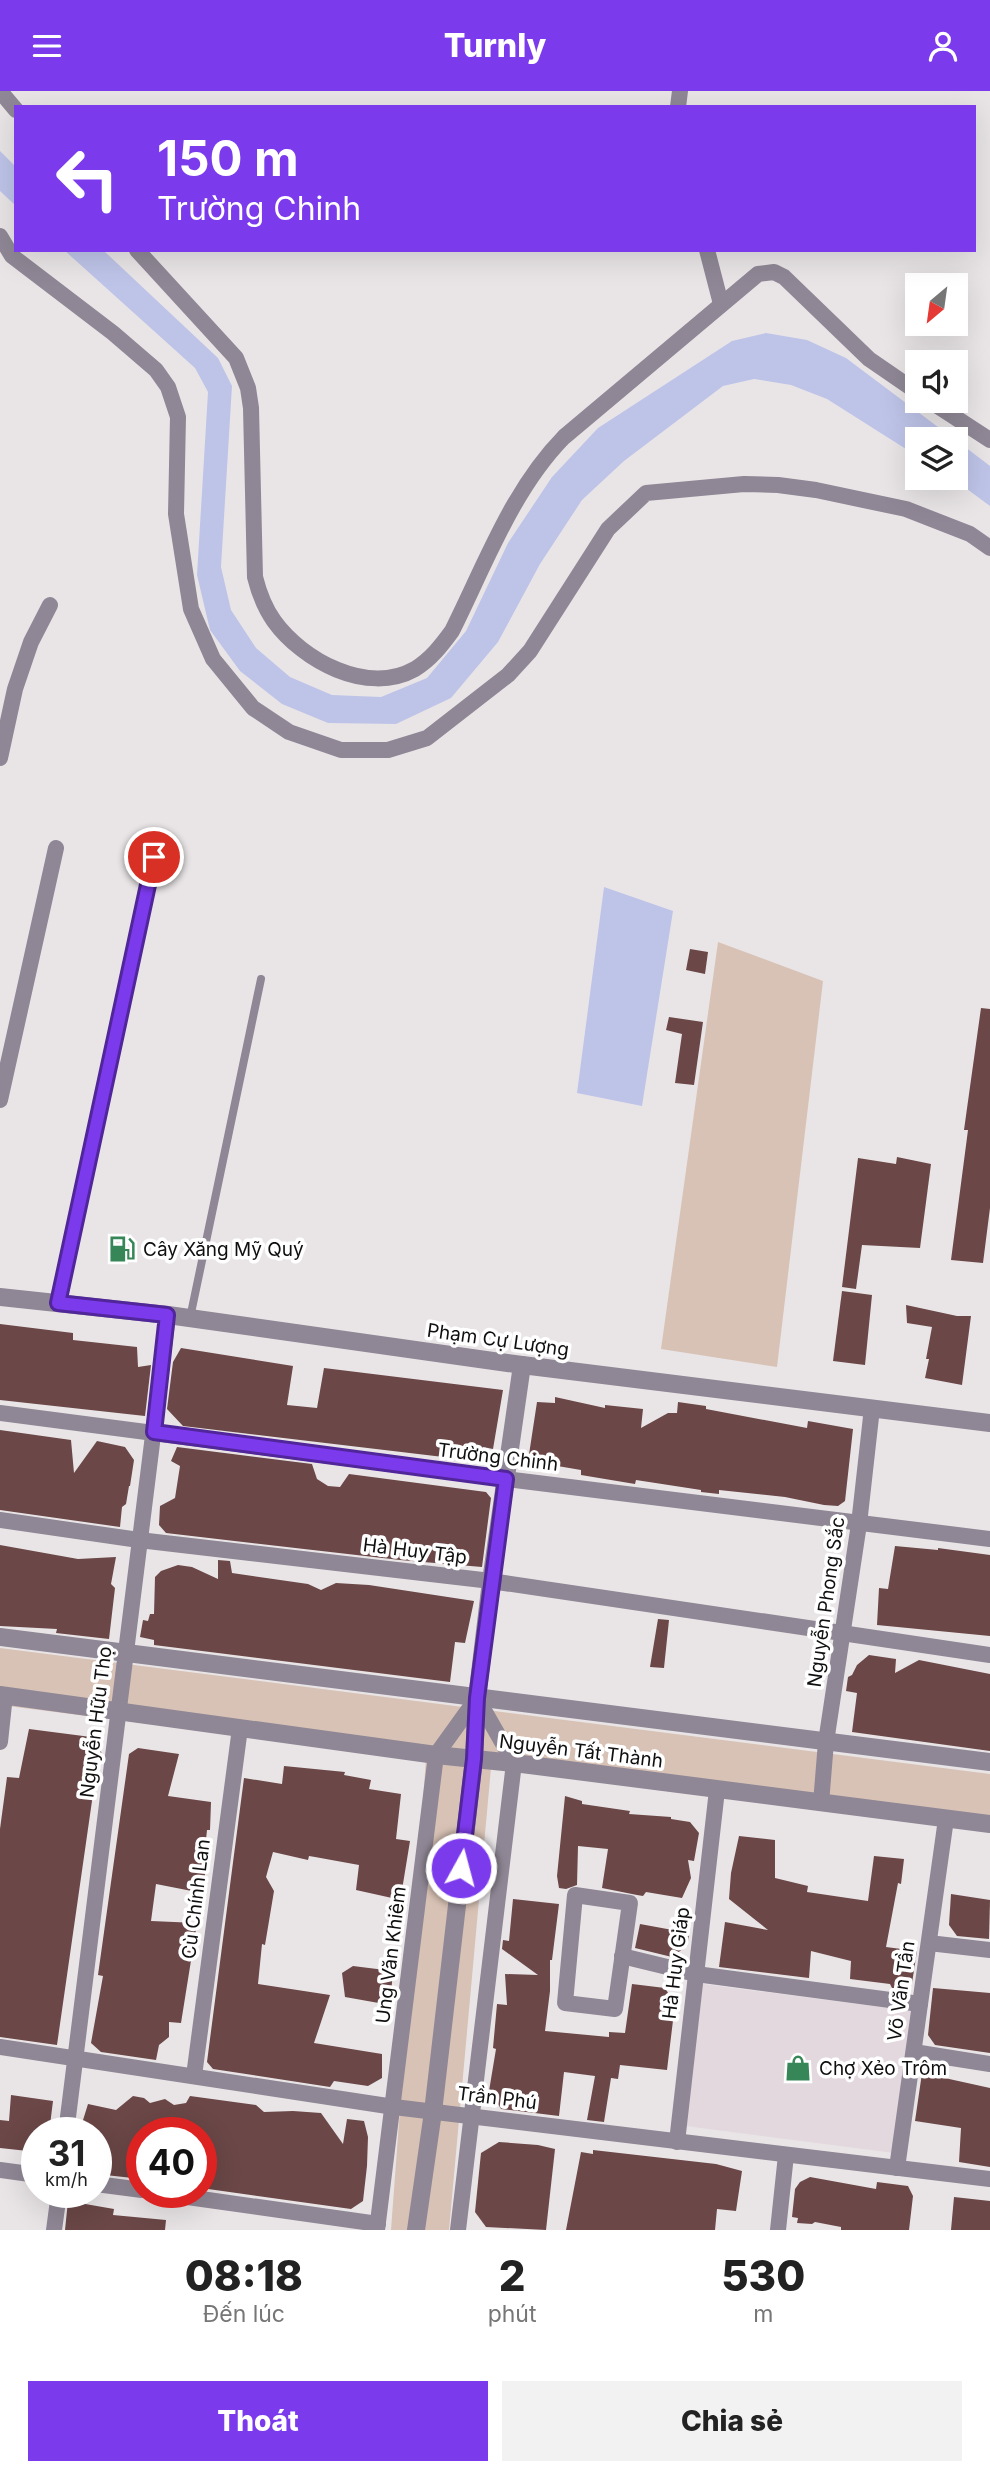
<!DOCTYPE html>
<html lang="vi">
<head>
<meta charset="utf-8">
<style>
  :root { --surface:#fff; --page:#f2f2f2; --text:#222; --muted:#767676; --accent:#7c3aed }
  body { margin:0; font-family:Inter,sans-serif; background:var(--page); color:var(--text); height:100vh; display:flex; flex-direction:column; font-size:26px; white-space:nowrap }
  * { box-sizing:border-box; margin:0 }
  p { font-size:23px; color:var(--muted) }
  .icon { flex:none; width:38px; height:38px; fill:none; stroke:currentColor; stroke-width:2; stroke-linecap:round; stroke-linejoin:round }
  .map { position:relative; height:2139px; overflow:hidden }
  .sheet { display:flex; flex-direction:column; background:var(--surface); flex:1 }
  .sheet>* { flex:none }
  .banner { position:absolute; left:14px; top:14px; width:962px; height:147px; border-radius:0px; box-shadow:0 7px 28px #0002; background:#7c3aed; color:#fff; overflow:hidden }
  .needle { width:46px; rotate:209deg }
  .controls { position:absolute; left:905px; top:182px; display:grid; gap:14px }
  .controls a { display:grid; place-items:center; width:63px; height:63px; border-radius:0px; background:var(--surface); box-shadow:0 7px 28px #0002; font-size:35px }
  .speed { position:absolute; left:21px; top:2026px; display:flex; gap:14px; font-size:35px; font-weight:700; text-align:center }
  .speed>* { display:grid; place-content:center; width:91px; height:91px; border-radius:50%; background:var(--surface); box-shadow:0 7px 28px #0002; line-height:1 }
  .speed small { font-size:18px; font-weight:400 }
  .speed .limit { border:10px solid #d22; background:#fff; color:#111 }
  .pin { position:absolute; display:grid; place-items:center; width:60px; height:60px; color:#fff; margin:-30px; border:4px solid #fff; border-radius:50%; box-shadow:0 2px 7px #0007 }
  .me { position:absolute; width:77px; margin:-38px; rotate:7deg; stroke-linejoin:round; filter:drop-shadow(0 0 5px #0008) }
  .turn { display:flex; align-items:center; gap:24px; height:147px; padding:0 28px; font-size:32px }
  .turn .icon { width:91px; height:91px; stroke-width:2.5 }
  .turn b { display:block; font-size:49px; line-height:60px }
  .eta { display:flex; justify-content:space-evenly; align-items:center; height:119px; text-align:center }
  .eta b { font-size:42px; font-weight:800; line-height:49px }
  .primary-button { display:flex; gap:14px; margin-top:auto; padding:14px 28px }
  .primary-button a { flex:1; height:80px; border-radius:0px; background:var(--accent); color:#fff; font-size:28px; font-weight:800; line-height:80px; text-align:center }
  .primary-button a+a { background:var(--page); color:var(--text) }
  header { display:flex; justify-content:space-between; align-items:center; height:91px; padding:0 28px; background:var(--accent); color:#fff; font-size:32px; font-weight:800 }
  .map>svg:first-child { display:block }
</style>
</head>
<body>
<header><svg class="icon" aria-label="menu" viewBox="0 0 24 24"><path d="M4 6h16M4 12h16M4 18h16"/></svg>Turnly<svg class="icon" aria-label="person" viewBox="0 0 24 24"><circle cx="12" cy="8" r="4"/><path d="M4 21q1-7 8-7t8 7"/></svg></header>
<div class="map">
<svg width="990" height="2139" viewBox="0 0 990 2139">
  <rect width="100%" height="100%" fill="#e9e5e7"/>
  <!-- built -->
  <polygon fill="#e3d8de" points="703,1893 912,1920 894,2062 685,2035"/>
  <!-- green -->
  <g fill="#d8c2b5">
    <polygon points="718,851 823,890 777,1276 661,1258"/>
    <polygon points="0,1557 990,1683 990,1740 491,1677 449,2139 391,2139 426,1668 0,1614"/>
  </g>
  <!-- water -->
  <g fill="#bec4e8">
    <polygon points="0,60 16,76 16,115 0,100"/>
    <polygon points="64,159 103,159 218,267 232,295 221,476 231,519 256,557 290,586 332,604 381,606 427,587 466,540 508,452 552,386 598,337 732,250 766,242 807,249 846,267 954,348 917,348 917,365 827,308 791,294 754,288 723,295 624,370 582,409 540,473 498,551 451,607 396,633 328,632 282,613 240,580 210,539 197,484 208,301 195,277"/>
    <polygon points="956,349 990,375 990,415 952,387 956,387"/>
    <polygon points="604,796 673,820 642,1015 577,1002"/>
  </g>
  <!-- building -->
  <g fill="#6b4747">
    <polygon points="690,858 708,861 705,883 686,879"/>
    <polygon points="981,917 990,918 990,1117 983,1172 951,1169 968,1039 964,1039"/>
    <polygon points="669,926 703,931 694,994 675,992 682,943 666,939"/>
    <polygon points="897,1066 931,1073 920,1157 862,1154 856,1198 842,1196 858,1067 896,1073"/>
    <polygon points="842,1200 872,1204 865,1274 833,1270"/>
    <polygon points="906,1214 957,1225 971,1225 962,1294 925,1287 929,1268 926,1268 932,1236 907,1232"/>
    <polygon points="0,1233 73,1242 73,1249 137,1256 138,1276 151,1274 145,1325 0,1309"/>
    <polygon points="181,1257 293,1275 287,1314 317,1317 324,1277 503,1299 493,1358 483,1356 477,1370 183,1335 167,1318 173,1271"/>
    <polygon points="555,1306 605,1317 605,1314 643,1318 641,1337 668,1322 677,1322 678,1311 706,1315 706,1318 807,1337 808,1330 853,1338 845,1410 838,1415 824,1414 785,1406 719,1399 719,1403 701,1401 701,1399 636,1389 635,1393 581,1384 581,1379 528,1370 537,1311 555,1312"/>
    <polygon points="0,1339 71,1349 74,1382 97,1350 125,1356 134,1369 130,1395 129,1395 126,1413 122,1416 120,1436 0,1419"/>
    <polygon points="177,1356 312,1373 317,1388 328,1395 340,1396 349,1383 486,1401 491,1407 482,1476 400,1469 166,1442 159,1434 160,1415 175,1407 180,1375 171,1370"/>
    <polygon points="0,1454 78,1468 116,1466 111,1493 115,1497 109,1548 56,1542 57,1538 0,1535"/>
    <polygon points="895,1455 938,1459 938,1457 990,1464 990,1545 877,1534 879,1497 888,1498"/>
    <polygon points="218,1469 230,1470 232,1482 308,1493 321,1499 336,1492 369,1494 474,1510 465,1552 455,1551 450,1591 154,1554 154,1549 140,1546 143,1529 148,1530 150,1523 154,1523 155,1486 161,1480 178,1474 192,1476 218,1488"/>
    <polygon points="658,1528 669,1529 664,1577 650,1576"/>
    <polygon points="869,1564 896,1568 895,1582 919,1569 990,1583 990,1660 852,1641 857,1602 846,1600 848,1586 852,1584 857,1574"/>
    <polygon points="29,1638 91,1646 103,1664 95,1689 57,1954 0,1946 0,1738 7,1686 19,1687"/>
    <polygon points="138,1657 179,1663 168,1705 211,1711 210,1739 207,1739 203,1777 206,1777 202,1802 156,1793 151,1830 197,1832 181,1932 169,1931 169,1946 159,1954 156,1969 101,1961 91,1952 103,1885 98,1884 129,1663"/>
    <polygon points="284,1675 345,1681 344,1684 371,1689 369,1698 401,1703 396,1748 410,1750 402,1799 392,1807 356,1799 359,1774 315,1766 309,1765 308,1769 273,1761 266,1786 274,1800 265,1854 262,1853 258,1893 330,1904 314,1952 382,1963 382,1987 368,1995 334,1990 330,1996 213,1978 207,1971 244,1687 282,1693"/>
    <polygon points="565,1705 582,1710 582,1713 630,1720 629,1723 671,1726 671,1728 690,1731 699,1742 694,1770 688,1769 691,1787 682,1807 646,1801 643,1805 637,1804 602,1797 608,1758 578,1755 577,1794 566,1798 559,1797 557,1785"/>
    <polygon points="739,1745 775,1749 775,1787 808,1795 807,1801 868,1810 874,1765 904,1768 901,1793 898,1792 886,1856 917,1860 912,1892 900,1900 892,1897 890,1893 850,1888 851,1870 811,1860 809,1887 719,1876 725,1831 768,1839 729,1808 731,1782"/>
    <polygon points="951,1803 990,1809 989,1848 957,1845 949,1834"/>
    <polygon points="513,1808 559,1813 552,1869 550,1869 550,1900 545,1940 609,1946 609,1941 625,1942 632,1893 665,1897 675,1913 667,1979 620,1974 618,1988 611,1987 604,2031 587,2029 595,1985 564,1981 559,2025 501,2018 495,2008 488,2006 496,1958 493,1957 497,1913 507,1914 505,1883 538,1884 502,1858 503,1849 509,1850"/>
    <polygon points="640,1833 689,1842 688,1854 672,1866 635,1857"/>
    <polygon points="353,1875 393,1880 390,1914 345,1906 342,1882"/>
    <polygon points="933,1897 990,1902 990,1962 935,1954 928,1944"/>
    <polygon points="922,1982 990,1997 990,2076 959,2071 961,2037 915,2030"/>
    <polygon points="11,2004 53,2010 49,2042 37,2042 37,2061 0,2057 0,2029 9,2030"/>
    <polygon points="133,2005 144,2007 150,2012 165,2008 174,2014 186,2012 190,2005 256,2014 264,2021 293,2020 321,2022 343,2053 347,2028 364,2030 368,2046 367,2075 363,2110 351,2118 201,2097 201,2042 142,2042 142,2088 96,2083 96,2042 79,2042 88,2013 116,2019"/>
    <polygon points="499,2051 538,2054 555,2058 546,2139 486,2136 475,2121 481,2062"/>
    <polygon points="593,2059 716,2073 742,2080 736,2120 717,2118 715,2139 566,2139 581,2061 593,2063"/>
    <polygon points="810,2086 876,2098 877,2091 908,2095 913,2105 909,2139 841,2139 841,2136 815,2131 812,2133 797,2132 798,2127 792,2126 795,2098 800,2091"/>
    <polygon points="954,2106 990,2110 990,2139 951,2139"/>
    <polygon points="68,2110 114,2118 113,2124 166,2129 165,2139 65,2139"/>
  </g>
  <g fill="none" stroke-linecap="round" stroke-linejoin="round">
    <!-- service -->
    <polyline stroke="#8f8795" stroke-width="8" points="190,1227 261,888"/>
    <!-- minor -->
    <g stroke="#8f8795" stroke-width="16">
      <polyline points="0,0 16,19"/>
      <polyline points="678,16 680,0"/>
      <polyline points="0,145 12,165 113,242 156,279 168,296 178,326 176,423 191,518 213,568 253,617 289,641 341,659 388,659 427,647 508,584 530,560 608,438 646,402 744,393 778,394 816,399 906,418 970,443 990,457"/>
      <path d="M 137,159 L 236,267 L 248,297 L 251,317 L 255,486 C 259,502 264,516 274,530 C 302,569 367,605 415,578 C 431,568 441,555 452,540 C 485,474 512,399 564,346 L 758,183 L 774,181 L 784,186 L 869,268 L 917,301"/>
      <polyline points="707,159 721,213"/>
      <polyline points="930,310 990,349"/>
      <polyline points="0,667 15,598 31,551 50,514"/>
      <polyline points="0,1009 56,757"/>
      <polyline points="58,1212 154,766"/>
      <polyline points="0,1322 506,1388 990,1448"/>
      <polyline points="0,1429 139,1449 491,1490 990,1564"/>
      <polyline points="0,1651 5,1604"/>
      <polyline points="821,1712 826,1651 859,1433 872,1317"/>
      <polygon points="575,1804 630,1812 615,1918 565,1912"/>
      <polyline points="929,1852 990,1859"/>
      <polyline points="622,1865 696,1883 920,1913"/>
      <polyline points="0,1956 394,2016 990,2088"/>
      <polyline points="914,1961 990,1973"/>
      <polyline points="194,1985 240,1637"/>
      <polyline points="66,2042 168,1224"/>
      <polyline points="677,2051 717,1699"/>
      <polyline points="897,2077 946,1728"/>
      <polyline points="0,2079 37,2084"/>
      <polyline points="96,2093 142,2099"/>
      <polyline points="159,2102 378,2133"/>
      <polyline points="54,2139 59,2102"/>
      <polyline points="377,2139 436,1664 477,1607 514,1672 458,2139"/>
      <polyline points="778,2139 786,2064"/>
    </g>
    <!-- tertiary -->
    <g stroke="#8f8795" stroke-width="18">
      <polyline points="0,1206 168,1224 522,1274 990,1332"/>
      <polyline points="0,1546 990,1671"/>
      <polyline points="0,1604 436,1664 514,1672 990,1733"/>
      <polyline points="416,2139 433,2021 474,1668 477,1607 491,1490 522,1274"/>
    </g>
  </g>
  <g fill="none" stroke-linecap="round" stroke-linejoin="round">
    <!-- route casing -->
    <g stroke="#51269a" stroke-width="18">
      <polyline id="route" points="154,766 58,1212 167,1224 154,1341 506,1388 477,1607 474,1668 461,1777"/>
    </g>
    <!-- route -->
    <use href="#route" stroke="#7c3aed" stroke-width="12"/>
  </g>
  <!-- icons -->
  <defs>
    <g id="fuel-bare" transform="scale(2.1)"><path d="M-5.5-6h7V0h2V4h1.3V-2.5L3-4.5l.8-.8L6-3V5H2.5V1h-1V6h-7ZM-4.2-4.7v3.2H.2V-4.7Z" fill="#368657" stroke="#fff" stroke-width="2.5" paint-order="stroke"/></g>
    <g id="shop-bare" transform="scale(2.1)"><path d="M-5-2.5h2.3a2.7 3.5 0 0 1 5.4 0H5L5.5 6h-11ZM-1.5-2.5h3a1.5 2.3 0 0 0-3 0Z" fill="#368657" stroke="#fff" stroke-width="2.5" paint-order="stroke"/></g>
  </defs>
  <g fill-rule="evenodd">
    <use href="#fuel-bare" x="122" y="1158"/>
    <use href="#shop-bare" x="798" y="1977"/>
  </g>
  <g text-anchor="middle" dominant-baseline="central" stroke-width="7" stroke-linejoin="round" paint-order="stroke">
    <!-- poi labels -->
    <g font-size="19" fill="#100f10" stroke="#fff" text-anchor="start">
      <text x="143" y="1158">Cây Xăng Mỹ Quý</text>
      <text x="819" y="1977">Chợ Xẻo Trôm</text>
    </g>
    <!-- street labels -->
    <g font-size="19" fill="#100f10" stroke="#fff">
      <text transform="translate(498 1249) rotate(8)">Phạm Cự Lượng</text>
      <text transform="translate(498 1366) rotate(7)">Trường Chinh</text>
      <text transform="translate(415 1460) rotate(7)">Hà Huy Tập</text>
      <text transform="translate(826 1511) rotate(-82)">Nguyễn Phong Sắc</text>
      <text transform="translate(96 1631) rotate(-83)">Nguyễn Hữu Thọ</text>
      <text transform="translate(581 1660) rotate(7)">Nguyễn Tất Thành</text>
      <text transform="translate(196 1808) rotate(-83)">Cù Chính Lan</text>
      <text transform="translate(391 1864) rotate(-83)">Ung Văn Khiêm</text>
      <text transform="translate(676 1872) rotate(-83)">Hà Huy Giáp</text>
      <text transform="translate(901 1900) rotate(-82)">Võ Văn Tần</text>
      <text transform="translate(497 2007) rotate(7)">Trần Phú</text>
    </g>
  </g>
</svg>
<div class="controls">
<a><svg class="needle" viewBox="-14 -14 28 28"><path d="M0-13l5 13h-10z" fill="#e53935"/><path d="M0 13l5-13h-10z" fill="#767676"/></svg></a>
<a><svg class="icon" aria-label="sound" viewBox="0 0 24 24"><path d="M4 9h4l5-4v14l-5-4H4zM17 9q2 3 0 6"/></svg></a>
<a><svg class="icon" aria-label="layers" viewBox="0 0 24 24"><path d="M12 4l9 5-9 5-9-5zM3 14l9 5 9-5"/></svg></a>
</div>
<div class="speed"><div>31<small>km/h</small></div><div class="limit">40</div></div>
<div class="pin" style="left:154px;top:766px;background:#d93025"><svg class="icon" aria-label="arrive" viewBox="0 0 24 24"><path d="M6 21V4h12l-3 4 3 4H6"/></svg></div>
<svg class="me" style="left:461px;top:1777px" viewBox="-20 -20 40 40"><circle r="17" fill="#7c3aed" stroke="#fff" stroke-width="3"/><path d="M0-11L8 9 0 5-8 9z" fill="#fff"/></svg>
<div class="banner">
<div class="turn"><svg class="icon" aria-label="left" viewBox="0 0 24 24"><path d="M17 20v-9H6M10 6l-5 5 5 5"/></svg><div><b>150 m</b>Trường Chinh</div></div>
</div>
</div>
<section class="sheet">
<div class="eta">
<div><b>08:18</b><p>Đến lúc</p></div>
<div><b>2</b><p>phút</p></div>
<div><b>530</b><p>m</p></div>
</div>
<div class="primary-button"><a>Thoát</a><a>Chia sẻ</a></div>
</section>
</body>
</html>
